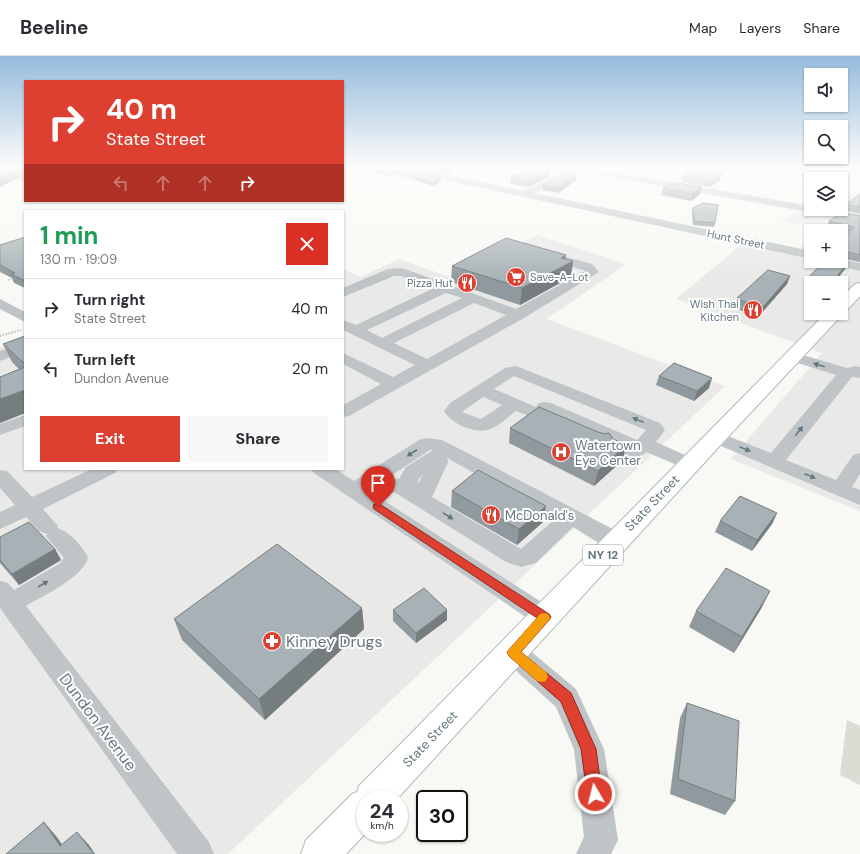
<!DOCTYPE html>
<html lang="en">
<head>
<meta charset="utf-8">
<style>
  :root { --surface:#fff; --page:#f7f7f7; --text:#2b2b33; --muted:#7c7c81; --line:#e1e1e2; --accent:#dd3f30 }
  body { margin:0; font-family:"DM Sans",sans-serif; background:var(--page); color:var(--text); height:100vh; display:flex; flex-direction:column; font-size:15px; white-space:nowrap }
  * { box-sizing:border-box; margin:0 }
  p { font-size:13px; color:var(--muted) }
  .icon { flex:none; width:22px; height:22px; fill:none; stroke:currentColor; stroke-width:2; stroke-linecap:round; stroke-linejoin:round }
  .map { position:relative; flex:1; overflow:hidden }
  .side { position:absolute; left:24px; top:154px; width:320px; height:260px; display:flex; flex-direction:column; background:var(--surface); border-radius:0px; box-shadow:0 1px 3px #0004 }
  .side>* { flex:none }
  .top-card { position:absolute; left:24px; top:24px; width:320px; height:122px; border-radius:0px; box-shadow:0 1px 3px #0004; background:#dd3f30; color:#fff; overflow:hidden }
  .fabs { position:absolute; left:804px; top:12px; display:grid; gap:8px }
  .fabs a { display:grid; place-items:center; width:44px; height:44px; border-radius:0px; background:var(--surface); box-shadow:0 1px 3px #0004; font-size:20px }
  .speed { position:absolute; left:356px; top:734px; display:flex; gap:8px; font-size:20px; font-weight:700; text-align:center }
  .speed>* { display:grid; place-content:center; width:52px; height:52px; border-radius:50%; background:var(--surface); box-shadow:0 1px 3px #0004; line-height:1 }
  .speed small { font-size:10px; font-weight:400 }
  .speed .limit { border:2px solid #111; border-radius:6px; background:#fff; color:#111 }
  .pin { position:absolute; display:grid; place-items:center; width:34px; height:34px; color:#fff; margin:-41px -17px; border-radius:50% 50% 50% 0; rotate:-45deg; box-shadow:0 0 4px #0007 }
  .pin .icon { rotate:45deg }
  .me { position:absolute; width:44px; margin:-22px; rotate:352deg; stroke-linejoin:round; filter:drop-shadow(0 0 3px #0008) }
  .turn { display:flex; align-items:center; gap:14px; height:84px; padding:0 16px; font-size:18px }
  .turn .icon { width:52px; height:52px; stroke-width:2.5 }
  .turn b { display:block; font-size:28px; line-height:34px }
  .lanes { display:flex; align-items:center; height:38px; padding:0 16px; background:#0003; justify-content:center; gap:20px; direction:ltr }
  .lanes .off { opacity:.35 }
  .round { display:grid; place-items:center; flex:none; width:42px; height:42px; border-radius:0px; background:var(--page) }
  .overview { display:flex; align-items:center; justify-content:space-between; height:68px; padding:0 16px }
  h1 { font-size:24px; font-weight:700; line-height:30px; color:#1e9e55 }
  .primary-button { display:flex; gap:8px; margin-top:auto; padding:8px 16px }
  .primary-button a { flex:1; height:46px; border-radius:0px; background:var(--accent); color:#fff; font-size:16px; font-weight:700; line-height:46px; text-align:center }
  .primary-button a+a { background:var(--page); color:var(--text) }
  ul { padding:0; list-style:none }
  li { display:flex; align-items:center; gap:12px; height:60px; padding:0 16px; border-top:1px solid var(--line) }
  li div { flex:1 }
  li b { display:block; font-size:15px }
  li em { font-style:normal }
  header { display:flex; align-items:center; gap:24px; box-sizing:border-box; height:56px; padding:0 20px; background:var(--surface); border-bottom:1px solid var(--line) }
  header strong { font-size:19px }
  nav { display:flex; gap:22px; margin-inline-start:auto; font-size:14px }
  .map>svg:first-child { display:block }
</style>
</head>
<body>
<header>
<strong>Beeline</strong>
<nav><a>Map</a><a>Layers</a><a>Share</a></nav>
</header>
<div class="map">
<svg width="860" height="798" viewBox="0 0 860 798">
  <rect width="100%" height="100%" fill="#f8f8f5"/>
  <!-- built -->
  <g fill="#e9e9e8" fill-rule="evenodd">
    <path d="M 860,134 L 860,455 L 731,403 L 822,297 L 676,243 L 748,183 L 799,192 L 811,182 L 811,205 L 841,205 L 841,175 L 819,175 L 821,173 L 782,165 L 806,150 L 811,149 L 811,153 L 841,153 L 841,144 ZM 811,227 L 841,227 L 841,257 L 811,257 Z"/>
    <polygon points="537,179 626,208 547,263 725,330 228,798 0,798 0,291 25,283 25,413 343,413 343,213 361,221 399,203 450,221"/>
  </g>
  <!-- green -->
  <polygon fill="#d9ddd4" points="847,664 860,670 860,729 840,719"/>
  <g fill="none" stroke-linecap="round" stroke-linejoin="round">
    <!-- highway casing -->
    <g stroke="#b3b8ba" stroke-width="2">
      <polygon id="highway" points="860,227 860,240 847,254 842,255 841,260 726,383 397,743 365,743 366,777 346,798 301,798 306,784 352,738 357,736 359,730 826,257 841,257 841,242 855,228"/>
    </g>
    <!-- path-far1 -->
    <polyline stroke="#babebf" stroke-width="1.5" stroke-dasharray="1 1" stroke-linecap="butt" points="8,224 15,222"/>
    <!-- path -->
    <polyline stroke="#babebf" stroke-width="2" stroke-dasharray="1.5 1.5" stroke-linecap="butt" points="0,280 21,274"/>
    <!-- minor -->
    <g fill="#bfc5c7" fill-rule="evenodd">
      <polygon points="400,112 415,112 524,135 570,112 588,112 811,150 811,153 830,153 860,159 860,165 577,115 534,137 811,195 811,203 404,115"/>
      <path d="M 549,196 L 592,208 L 599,216 L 524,262 L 349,360 L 343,361 L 343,349 L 381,328 L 343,308 L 343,297 L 393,321 L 415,309 L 343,274 L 343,264 L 356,269 L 434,232 L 401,220 L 394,220 L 343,241 L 343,232 L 388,213 L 402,212 L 516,253 L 585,215 L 545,202 L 543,200 ZM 446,237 L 462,242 L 382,282 L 367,274 ZM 474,247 L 506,259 L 427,303 L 394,287 Z"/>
      <polygon points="841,203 860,207 860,215 831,208 829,205 841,205"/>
      <polygon points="0,243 25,256 25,266 0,253"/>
      <polygon points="25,286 25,296 0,305 0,295"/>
      <polygon points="793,296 847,312 855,310 860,311 860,322 852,321 786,404 836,424 853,399 860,397 860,418 852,431 860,434 860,449 709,385 706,381 709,377 715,375 771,397 836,319 788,304 785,301 788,298"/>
      <path d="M 516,310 L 660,367 L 665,374 L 656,386 L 696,404 L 699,408 L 696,412 L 689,414 L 646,396 C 635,405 615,405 607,392 L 613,387 L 566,366 L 563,370 L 557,371 L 516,355 C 508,361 500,369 491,373 C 476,379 451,368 444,355 L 450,347 L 505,312 ZM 514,320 L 646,374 L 637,384 L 551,347 L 545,346 L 539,347 L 536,351 L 494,333 ZM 483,341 L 502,349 L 481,363 L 462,356 Z"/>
      <polygon points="25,359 25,370 0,379 0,368"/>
      <path d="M 426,382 L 442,384 L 454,390 L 624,479 L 627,485 L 624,491 C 607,496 587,479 573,471 L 536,507 L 521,511 L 506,506 L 394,436 L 380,442 L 554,554 L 557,561 L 554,568 L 545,571 L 536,568 L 314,417 L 311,413 L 335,413 L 354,425 L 419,384 ZM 430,394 L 433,394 L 406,411 L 399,423 L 386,423 ZM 447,402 L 556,462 L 521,493 L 432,441 L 448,406 ZM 423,418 L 418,428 L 418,424 Z"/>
      <path d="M 92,413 L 118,413 L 115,417 L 43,453 L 58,470 L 57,472 C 69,475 82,490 88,501 C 83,522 44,539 26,550 L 209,786 L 214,798 L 177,798 L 0,552 L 0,525 L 8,527 L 14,534 L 59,508 L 64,502 L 46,480 L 47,478 L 39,475 L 26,461 L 0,473 L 0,456 L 15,449 L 0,432 L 0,414 L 7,415 L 32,441 Z"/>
      <polygon points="513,585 522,588 576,633 604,693 618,784 611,798 576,798 584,781 574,693 556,651 504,604 500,596 504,588"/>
    </g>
    <!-- highway -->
    <use href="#highway" fill="#fff" fill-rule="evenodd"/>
  </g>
  <!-- wall -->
  <g fill="#90999d">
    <polygon points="0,112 25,112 25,125 18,122 0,131"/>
    <polygon points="356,112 402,112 404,113 441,124 433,130 396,118 390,120"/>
    <polygon points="421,112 457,112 450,118"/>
    <polygon points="722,117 720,124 710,131 681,126 682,120"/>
    <polygon points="577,119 576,124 558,137 542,134 543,129"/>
    <polygon points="550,120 528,131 510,128 511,121"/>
    <polygon points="663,132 700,138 691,145 661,139"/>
    <polygon points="860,138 860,158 844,154 846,148"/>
    <polygon points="693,152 715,167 714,171 693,169 692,156"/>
    <polygon points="860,160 860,206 841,202 841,186 849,176 827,171 829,165"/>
    <polygon points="25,181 25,232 14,227 12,222 0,216 0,189"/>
    <polygon points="565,203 573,205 571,221 520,249 451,226 452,210"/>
    <polygon points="845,213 834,227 811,227 811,230 806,229 808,222"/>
    <polygon points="787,228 759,260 733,252 736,243"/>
    <polygon points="25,280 25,357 0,367 0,321 19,313 12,306 3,288"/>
    <polygon points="659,320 709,332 694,345 656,329"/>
    <polygon points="510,372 623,404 594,430 509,387"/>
    <polygon points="452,435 543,466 517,489 451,451"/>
    <polygon points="777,457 772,468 752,495 715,476 720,465"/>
    <polygon points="0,481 55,493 61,504 19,529 0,507"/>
    <polygon points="762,551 734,597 689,571 696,555"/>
    <polygon points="362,552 364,573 265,664 182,584 174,563"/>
    <polygon points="393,554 447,554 447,564 416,587 393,565"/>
    <polygon points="687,647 735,745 725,759 670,738 680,662"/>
  </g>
  <!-- shaded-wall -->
  <g fill="#767d7f">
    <polygon points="453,112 457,112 450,118 450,115"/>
    <polygon points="551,114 550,120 528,131 529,125"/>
    <polygon points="396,115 396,118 390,120 390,117"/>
    <polygon points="16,116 18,122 0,131 0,123"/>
    <polygon points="722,117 720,124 710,131 712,125"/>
    <polygon points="577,119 576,124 558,137 558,132"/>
    <polygon points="441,121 441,124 433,130 433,127"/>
    <polygon points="702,131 700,138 691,145 692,138"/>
    <polygon points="566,199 564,210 573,205 571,221 520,249 522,232 561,202"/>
    <polygon points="848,206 845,213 834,227 832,227"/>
    <polygon points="790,220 787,228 759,260 763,251"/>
    <polygon points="712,322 709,332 694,345 697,335"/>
    <polygon points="25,334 25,357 0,367 0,343"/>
    <polygon points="626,389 623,404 594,430 598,415"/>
    <polygon points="546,450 543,466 517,489 519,473"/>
    <polygon points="777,457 772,468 752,495 757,484"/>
    <polygon points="55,493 61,504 19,529 12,518"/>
    <polygon points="770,535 762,551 734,597 742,581"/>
    <polygon points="362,552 364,573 265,664 259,643"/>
    <polygon points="447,554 447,564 416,587 416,577"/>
    <polygon points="44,766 56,780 69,798 60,790"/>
    <polygon points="77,776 89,789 95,798 94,798"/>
  </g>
  <!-- building -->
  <g fill="#a8b2b6" stroke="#767d7f">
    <polygon points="0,112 25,112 25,119 16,116 0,123"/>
    <polygon points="369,112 402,112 404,113 441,121 433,127 396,115 390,117"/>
    <polygon points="436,112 453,112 450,115"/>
    <polygon points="532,112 538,112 551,114 529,125 511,121"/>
    <polygon points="693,113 722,117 712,125 682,120"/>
    <polygon points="566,117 577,119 558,132 543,129"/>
    <polygon points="672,126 702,131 692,138 663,132"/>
    <polygon points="860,138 860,151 846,148"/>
    <polygon points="703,147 718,149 715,167 694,165 693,152"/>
    <polygon points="842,157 860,160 860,199 844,195 842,197 841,197 841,186 854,171 829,165"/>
    <polygon points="25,181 25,225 11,218 15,217 0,209 0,189"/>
    <polygon points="506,182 566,199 561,202 573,205 522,232 452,210"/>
    <polygon points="824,205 841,205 848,206 832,227 829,227 808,222"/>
    <polygon points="768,214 790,220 763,251 736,243"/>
    <polygon points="25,280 25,308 3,288"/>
    <polygon points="674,307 712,322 697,335 659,320"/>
    <polygon points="25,311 25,334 0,343 0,321"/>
    <polygon points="539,351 598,376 605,378 609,377 613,383 626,389 598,415 510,372"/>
    <polygon points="478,414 546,450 519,473 452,435"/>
    <polygon points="740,440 777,457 757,484 720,465"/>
    <polygon points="29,466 55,493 12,518 0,504 0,481"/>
    <polygon points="277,488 362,552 259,643 174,563"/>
    <polygon points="726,512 770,535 742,581 696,555"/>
    <polygon points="424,532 447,554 416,577 393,554"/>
    <polygon points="687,647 739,665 735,745 678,723"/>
    <polygon points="44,766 60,790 77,776 94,798 6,798"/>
  </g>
  <!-- one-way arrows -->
  <defs><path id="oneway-solid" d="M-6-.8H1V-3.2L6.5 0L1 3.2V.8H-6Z"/></defs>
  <g fill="#64777f">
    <use href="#oneway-solid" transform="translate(819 309) rotate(-162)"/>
    <use href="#oneway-solid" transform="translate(638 364) rotate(-158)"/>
    <use href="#oneway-solid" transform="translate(799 375) rotate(-51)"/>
    <use href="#oneway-solid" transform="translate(745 393) rotate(22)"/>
    <use href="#oneway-solid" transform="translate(412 397) rotate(147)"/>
    <use href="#oneway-solid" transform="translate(810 420) rotate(22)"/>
    <use href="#oneway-solid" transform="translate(448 460) rotate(32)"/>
    <use href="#oneway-solid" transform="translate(43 528) rotate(-31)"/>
  </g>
  <!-- sky -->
  <linearGradient id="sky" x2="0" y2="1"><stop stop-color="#95bbdc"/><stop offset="0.5" stop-color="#fcfcfa"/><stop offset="1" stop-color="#fcfcfa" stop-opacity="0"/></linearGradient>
  <rect width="860" height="223" fill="url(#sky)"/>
  <!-- route -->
  <polygon fill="#dd3f30" stroke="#90291f" points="378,447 549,558 551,561 549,564 521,596 571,637 596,693 602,738 600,744 595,746 589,744 587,738 581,693 561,646 509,600 507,596 537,562 374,453 373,451 374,448"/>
  <!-- slow -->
  <polygon fill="#f59e0b" points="544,557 548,558 550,562 548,565 521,596 546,616 548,620 546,625 541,626 537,625 509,600 507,596 540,558"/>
  <!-- icons -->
  <defs>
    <g id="supermarket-disc" transform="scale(1)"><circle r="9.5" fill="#dd3f30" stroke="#fff"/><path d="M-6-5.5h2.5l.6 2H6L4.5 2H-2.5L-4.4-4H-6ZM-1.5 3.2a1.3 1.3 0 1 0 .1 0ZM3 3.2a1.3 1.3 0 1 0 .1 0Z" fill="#fff"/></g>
    <g id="restaurant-disc" transform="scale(1)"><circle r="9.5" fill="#dd3f30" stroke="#fff"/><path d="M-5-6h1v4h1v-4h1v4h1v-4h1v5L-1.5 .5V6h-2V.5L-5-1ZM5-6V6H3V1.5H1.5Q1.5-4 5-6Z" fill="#fff"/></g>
    <g id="hospital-disc" transform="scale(1)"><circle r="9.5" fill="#dd3f30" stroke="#fff"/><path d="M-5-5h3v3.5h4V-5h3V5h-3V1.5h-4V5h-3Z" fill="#fff"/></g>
    <g id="pharmacy-disc" transform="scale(1)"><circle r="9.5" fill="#dd3f30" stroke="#fff"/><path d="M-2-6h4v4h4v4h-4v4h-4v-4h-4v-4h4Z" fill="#fff"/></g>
  </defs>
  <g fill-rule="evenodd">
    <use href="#supermarket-disc" x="516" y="221"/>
    <use href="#restaurant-disc" x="467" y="227"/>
    <use href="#restaurant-disc" x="753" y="254"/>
    <use href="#hospital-disc" x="561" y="396"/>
    <use href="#restaurant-disc" x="491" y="459"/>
    <use href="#pharmacy-disc" x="272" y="585"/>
  </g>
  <g text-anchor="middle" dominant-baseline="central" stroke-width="4" stroke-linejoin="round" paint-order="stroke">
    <!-- far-street labels -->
    <g font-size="11" fill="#64777f" stroke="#fff">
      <text transform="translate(736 183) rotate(12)">Hunt Street</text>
    </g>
    <!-- far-poi labels -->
    <g font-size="11" fill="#64777f" stroke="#fff" text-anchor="end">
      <text x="530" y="221" text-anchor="start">Save-A-Lot</text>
      <text x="453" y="227">Pizza Hut</text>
      <text x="739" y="248">Wish Thai<tspan x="739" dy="13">Kitchen</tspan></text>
    </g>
    <!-- shield labels -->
    <rect fill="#fff" stroke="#92a0a5" stroke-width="1" x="583" y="489" width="40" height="20" rx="3"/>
    <g font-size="12" font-weight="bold" fill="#64777f">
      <text x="603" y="499">NY 12</text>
    </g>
    <!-- poi labels -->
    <g font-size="13" fill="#64777f" stroke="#fff" text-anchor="start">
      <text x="575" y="389">Watertown<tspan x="575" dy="15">Eye Center</tspan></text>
      <text x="505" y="459">McDonald's</text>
    </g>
    <!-- street labels -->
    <g font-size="13" fill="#64777f" stroke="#fff">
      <text transform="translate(652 447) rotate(-46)">State Street</text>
      <text transform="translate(430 683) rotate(-46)">State Street</text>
    </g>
    <!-- near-poi labels -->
    <g font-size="16" fill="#64777f" stroke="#fff" text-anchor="start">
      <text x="286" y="585">Kinney Drugs</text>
    </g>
    <!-- near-street labels -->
    <g font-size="16" fill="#64777f" stroke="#fff">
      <text transform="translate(98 666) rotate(53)">Dundon Avenue</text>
    </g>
  </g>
</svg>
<div class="fabs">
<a><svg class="icon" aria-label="sound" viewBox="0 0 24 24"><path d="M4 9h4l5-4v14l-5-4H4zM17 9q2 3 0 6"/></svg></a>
<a><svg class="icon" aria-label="search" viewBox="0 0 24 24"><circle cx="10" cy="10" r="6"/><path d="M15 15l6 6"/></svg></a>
<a><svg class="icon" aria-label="layers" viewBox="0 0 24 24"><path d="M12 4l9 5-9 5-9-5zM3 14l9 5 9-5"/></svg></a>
<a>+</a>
<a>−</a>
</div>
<div class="speed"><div>24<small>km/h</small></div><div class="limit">30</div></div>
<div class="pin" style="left:378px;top:451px;background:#d93025"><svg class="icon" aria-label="arrive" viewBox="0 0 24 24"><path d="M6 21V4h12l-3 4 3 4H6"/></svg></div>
<svg class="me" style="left:595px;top:738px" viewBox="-20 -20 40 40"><circle r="17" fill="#dd3f30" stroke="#fff" stroke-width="3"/><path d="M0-11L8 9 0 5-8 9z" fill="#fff"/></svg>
<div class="top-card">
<div class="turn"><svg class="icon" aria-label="right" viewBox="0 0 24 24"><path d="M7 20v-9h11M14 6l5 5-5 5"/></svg><div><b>40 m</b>State Street</div></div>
<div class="lanes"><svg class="icon off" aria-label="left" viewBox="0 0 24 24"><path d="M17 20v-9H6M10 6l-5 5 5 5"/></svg><svg class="icon off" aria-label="ahead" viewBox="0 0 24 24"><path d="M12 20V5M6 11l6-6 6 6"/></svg><svg class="icon off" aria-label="ahead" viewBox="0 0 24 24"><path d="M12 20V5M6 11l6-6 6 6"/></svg><svg class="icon" aria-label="right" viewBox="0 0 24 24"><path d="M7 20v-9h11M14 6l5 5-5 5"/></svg></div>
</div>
<section class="side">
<div class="overview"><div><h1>1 min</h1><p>130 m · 19:09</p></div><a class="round" style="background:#d93025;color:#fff"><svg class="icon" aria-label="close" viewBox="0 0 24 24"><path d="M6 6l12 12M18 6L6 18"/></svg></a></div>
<ul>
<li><svg class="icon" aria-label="right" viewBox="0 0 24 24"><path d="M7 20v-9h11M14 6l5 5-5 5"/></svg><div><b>Turn right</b><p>State Street</p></div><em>40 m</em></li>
<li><svg class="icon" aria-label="left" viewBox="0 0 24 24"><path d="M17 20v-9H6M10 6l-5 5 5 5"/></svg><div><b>Turn left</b><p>Dundon Avenue</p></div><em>20 m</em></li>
</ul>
<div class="primary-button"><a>Exit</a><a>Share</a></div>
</section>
</div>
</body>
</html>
